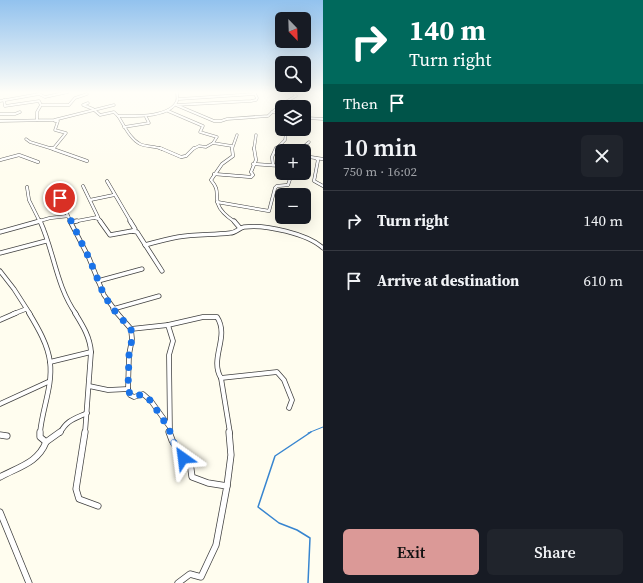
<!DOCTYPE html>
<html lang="en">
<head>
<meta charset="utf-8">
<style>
  :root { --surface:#171b24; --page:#20242c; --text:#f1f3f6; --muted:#9ea1a6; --line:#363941; --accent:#db9997 }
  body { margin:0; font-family:"Source Serif 4",serif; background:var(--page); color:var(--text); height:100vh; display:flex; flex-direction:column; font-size:15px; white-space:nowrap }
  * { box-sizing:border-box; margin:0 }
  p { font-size:13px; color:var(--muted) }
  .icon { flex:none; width:22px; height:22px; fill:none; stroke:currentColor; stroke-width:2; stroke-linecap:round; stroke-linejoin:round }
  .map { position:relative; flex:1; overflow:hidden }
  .side { display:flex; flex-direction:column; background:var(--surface); width:320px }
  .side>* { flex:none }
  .top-card { background:#00695c; color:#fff; overflow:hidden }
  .needle { width:26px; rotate:157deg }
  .fabs { position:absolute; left:275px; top:12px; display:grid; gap:8px }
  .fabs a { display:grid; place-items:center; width:36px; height:36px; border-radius:6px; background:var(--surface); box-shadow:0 4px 16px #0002; font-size:20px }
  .pin { position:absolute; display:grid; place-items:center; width:34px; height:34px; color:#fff; margin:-17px; border:2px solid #fff; border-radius:50%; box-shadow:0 1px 4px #0007 }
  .me { position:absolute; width:44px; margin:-22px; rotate:329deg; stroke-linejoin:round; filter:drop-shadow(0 0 3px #0008) }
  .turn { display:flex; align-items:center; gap:14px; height:84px; padding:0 20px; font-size:18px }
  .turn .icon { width:52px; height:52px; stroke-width:2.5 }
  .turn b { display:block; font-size:28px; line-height:34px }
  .then { display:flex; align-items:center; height:38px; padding:0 20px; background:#0003; gap:8px; font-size:15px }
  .round { display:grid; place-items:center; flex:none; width:42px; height:42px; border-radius:6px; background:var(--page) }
  .headline { display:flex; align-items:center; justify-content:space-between; height:68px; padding:0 20px }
  h1 { font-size:24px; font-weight:600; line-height:30px }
  .cta { display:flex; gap:8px; margin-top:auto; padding:8px 20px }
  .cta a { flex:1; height:46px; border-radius:6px; background:var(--accent); color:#111; font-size:16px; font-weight:600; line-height:46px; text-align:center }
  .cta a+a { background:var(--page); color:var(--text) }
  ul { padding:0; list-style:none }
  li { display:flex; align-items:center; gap:12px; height:60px; padding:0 20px; border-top:1px solid var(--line) }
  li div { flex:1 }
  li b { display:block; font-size:15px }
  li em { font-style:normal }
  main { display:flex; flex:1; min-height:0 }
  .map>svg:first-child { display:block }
</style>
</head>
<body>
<main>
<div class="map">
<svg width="323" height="583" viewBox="0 0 323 583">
  <rect width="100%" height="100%" fill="#fffdef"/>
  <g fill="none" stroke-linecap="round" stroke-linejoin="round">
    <!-- stream-far1 -->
    <polyline stroke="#3785d0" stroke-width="1" points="308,433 323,427"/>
    <!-- stream -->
    <polyline stroke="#3785d0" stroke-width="1.5" points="308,583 310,538 297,530 279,523 258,507 275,456 311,432"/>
    <!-- street-far4 casing -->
    <g stroke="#414141" stroke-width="3">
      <g id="street-far4">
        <polyline points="254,92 257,98 256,100 251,101 176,105 214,121 221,121 227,119 268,116 280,105 296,96 293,92"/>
        <polyline points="179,99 255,94"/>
        <polyline points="4,100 5,106 39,101 41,105"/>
        <polyline points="0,101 39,94 45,97 68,92"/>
        <path d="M 88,103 L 83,105 L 93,109 L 100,115 L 114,112 L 118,116 C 133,116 170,118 177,101 C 178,99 177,95 177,92"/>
        <polyline points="168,111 203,126 200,132 217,137 213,143"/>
        <polyline points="272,112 282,114"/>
        <polyline points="0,114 15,114 20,112"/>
        <path d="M 118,116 C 124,125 130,139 140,144 C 146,147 155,146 162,149"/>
        <polyline points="37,120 37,112 41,105 69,105 75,98 87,94"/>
        <polyline points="0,121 54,120 114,105"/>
        <polyline points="304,121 307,121 307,118 323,119"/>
        <polyline points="124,127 149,123 146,117"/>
        <polyline points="26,139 30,142 53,149 66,133 55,130 58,121 55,121"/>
        <polyline points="193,149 199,146 206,147 213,143 232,146"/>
        <polyline points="232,149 237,135"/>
        <polyline points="254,149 256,135"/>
        <polyline points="276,149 285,140 286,133"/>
        <polyline points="301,149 309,142"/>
      </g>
    </g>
    <!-- street-far3 casing -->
    <g stroke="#414141" stroke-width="3.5">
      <g id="street-far3">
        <polyline points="51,148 54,148"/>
        <polyline points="160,148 181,157 186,156 194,148"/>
        <path d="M 232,148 L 233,156 L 222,164 L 211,180 C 220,191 215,192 218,204 C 220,211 229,218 235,222"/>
        <polyline points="53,149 87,161"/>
        <polyline points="300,151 301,148"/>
        <polyline points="304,156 316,158 318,160 314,181 323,186"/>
        <polyline points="316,158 323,159"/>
        <polyline points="0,160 19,155 38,162"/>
        <polyline points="253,164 282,166"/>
        <polyline points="273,165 272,157 276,148"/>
        <polyline points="214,174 251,177 253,175 251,172 256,160 254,148"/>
        <polyline points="107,181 131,222"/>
        <polyline points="27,187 29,200 40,222"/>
        <polyline points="58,193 68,216"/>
        <polyline points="90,200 114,195"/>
        <polyline points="217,202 269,211 275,188 277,186 288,185 292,173"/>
        <polyline points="95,218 99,219 101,222"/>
        <polyline points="36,222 50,218 68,216 71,222"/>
        <polyline points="72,222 98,217 83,186"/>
      </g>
    </g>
    <!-- street-far2 casing -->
    <g stroke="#414141" stroke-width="5">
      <g id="street-far2">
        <path d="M 40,221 C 54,251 56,286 76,314"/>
        <polyline points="70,221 89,258 104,295 118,314"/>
        <polyline points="100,221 110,235 132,231 137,232 162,271"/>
        <polyline points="130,221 135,229 133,231"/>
        <polyline points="234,221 240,228"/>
        <polyline points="71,222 77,221"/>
        <polyline points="0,232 40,221"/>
        <path d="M 145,245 C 156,242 167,239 178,237 C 195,234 213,235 230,233 C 236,233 239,228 244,227 C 265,224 308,234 323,248"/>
        <polyline points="0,253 46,241"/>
        <polyline points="0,271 14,289 30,314"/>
        <polyline points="98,281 142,269"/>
        <polyline points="113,309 159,296"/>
        <polyline points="13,314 26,309"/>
      </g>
    </g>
    <!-- street-far1 casing -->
    <g stroke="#414141" stroke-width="5.5">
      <g id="street-far1">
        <path d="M 29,313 C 38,328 48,345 50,362 C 53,386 42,409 40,433"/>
        <path d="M 75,313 C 83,326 90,337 91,352"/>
        <polyline points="117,313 131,329 132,339 129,355 128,389 130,395 134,397 143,394 151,401 169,426"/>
        <polyline points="0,320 16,313"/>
        <path d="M 168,325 L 203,317 L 217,317 C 230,337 209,358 221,378 L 277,372 L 284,380 L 292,400 L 289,408"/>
        <polyline points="131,329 168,325 173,341 169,355 170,433"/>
        <polyline points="50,362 91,352 85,433"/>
        <polyline points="221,378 230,433"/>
        <polyline points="89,386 108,390 128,389"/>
        <polyline points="0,404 48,382"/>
        <path d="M 60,433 C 67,420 74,419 87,413"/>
      </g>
    </g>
    <!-- street casing -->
    <g stroke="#414141" stroke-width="7">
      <g id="street">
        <polyline points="40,432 40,437 46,442 60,432"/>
        <polyline points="85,432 76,489 79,499 98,506"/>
        <path d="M 169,432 C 172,443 180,456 190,462 L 192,477 L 208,483 L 227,486 L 216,545 L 201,577 L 190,574 L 178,583"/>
        <polyline points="0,435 7,436"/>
        <path d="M 0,477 C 18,467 38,463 46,442"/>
        <polyline points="227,486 231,455 229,432"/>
        <polyline points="0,512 29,583"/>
      </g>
    </g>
    <!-- street-far4 -->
    <use href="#street-far4" stroke="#fff" stroke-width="2"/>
    <!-- street-far3 -->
    <use href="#street-far3" stroke="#fff" stroke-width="2.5"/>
    <!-- street-far2 -->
    <use href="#street-far2" stroke="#fff" stroke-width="3.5"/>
    <!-- street-far1 -->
    <use href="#street-far1" stroke="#fff" stroke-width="4"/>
    <!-- street -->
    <use href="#street" stroke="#fff" stroke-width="5.5"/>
  </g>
  <!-- sky -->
  <linearGradient id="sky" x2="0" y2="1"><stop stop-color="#92c2ee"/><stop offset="0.53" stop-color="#fffef8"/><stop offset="1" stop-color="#fffef8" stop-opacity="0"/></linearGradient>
  <rect width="323" height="174" fill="url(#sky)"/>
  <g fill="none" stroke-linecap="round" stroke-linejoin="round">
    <!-- route -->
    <polyline stroke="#1a73e8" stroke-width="7" stroke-dasharray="0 12.6" points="60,198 89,258 104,295 113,309 131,329 132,339 129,355 128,389 130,394 134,397 143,394 152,402 162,419 169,426 171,438 183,458"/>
  </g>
</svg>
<div class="fabs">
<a><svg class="needle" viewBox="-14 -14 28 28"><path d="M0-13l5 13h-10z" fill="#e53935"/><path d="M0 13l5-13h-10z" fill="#9ea1a6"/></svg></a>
<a><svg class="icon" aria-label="search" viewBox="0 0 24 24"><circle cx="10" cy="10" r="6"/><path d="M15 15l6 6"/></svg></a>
<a><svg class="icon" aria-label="layers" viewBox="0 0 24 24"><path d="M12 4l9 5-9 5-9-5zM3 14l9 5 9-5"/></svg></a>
<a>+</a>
<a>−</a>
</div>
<div class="pin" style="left:60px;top:198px;background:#d93025"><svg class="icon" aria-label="arrive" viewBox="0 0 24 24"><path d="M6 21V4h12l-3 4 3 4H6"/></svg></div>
<svg class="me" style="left:183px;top:458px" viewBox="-20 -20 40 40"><path d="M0-17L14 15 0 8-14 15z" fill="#1a73e8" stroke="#fff" stroke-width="4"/></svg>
</div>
<section class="side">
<div class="top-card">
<div class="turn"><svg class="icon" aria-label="right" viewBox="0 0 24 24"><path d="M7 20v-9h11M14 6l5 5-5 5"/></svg><div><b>140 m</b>Turn right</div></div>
<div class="then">Then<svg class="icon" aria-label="arrive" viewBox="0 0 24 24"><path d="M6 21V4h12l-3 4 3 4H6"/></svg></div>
</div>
<div class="headline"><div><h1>10 min</h1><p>750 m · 16:02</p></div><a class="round"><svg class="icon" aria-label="close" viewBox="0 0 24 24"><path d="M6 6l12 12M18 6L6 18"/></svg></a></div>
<ul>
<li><svg class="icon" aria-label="right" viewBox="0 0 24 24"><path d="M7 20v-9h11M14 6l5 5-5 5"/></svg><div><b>Turn right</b></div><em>140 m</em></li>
<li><svg class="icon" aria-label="arrive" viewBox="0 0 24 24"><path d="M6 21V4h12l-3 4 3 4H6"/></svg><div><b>Arrive at destination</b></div><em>610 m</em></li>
</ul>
<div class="cta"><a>Exit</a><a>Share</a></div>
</section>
</main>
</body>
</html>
